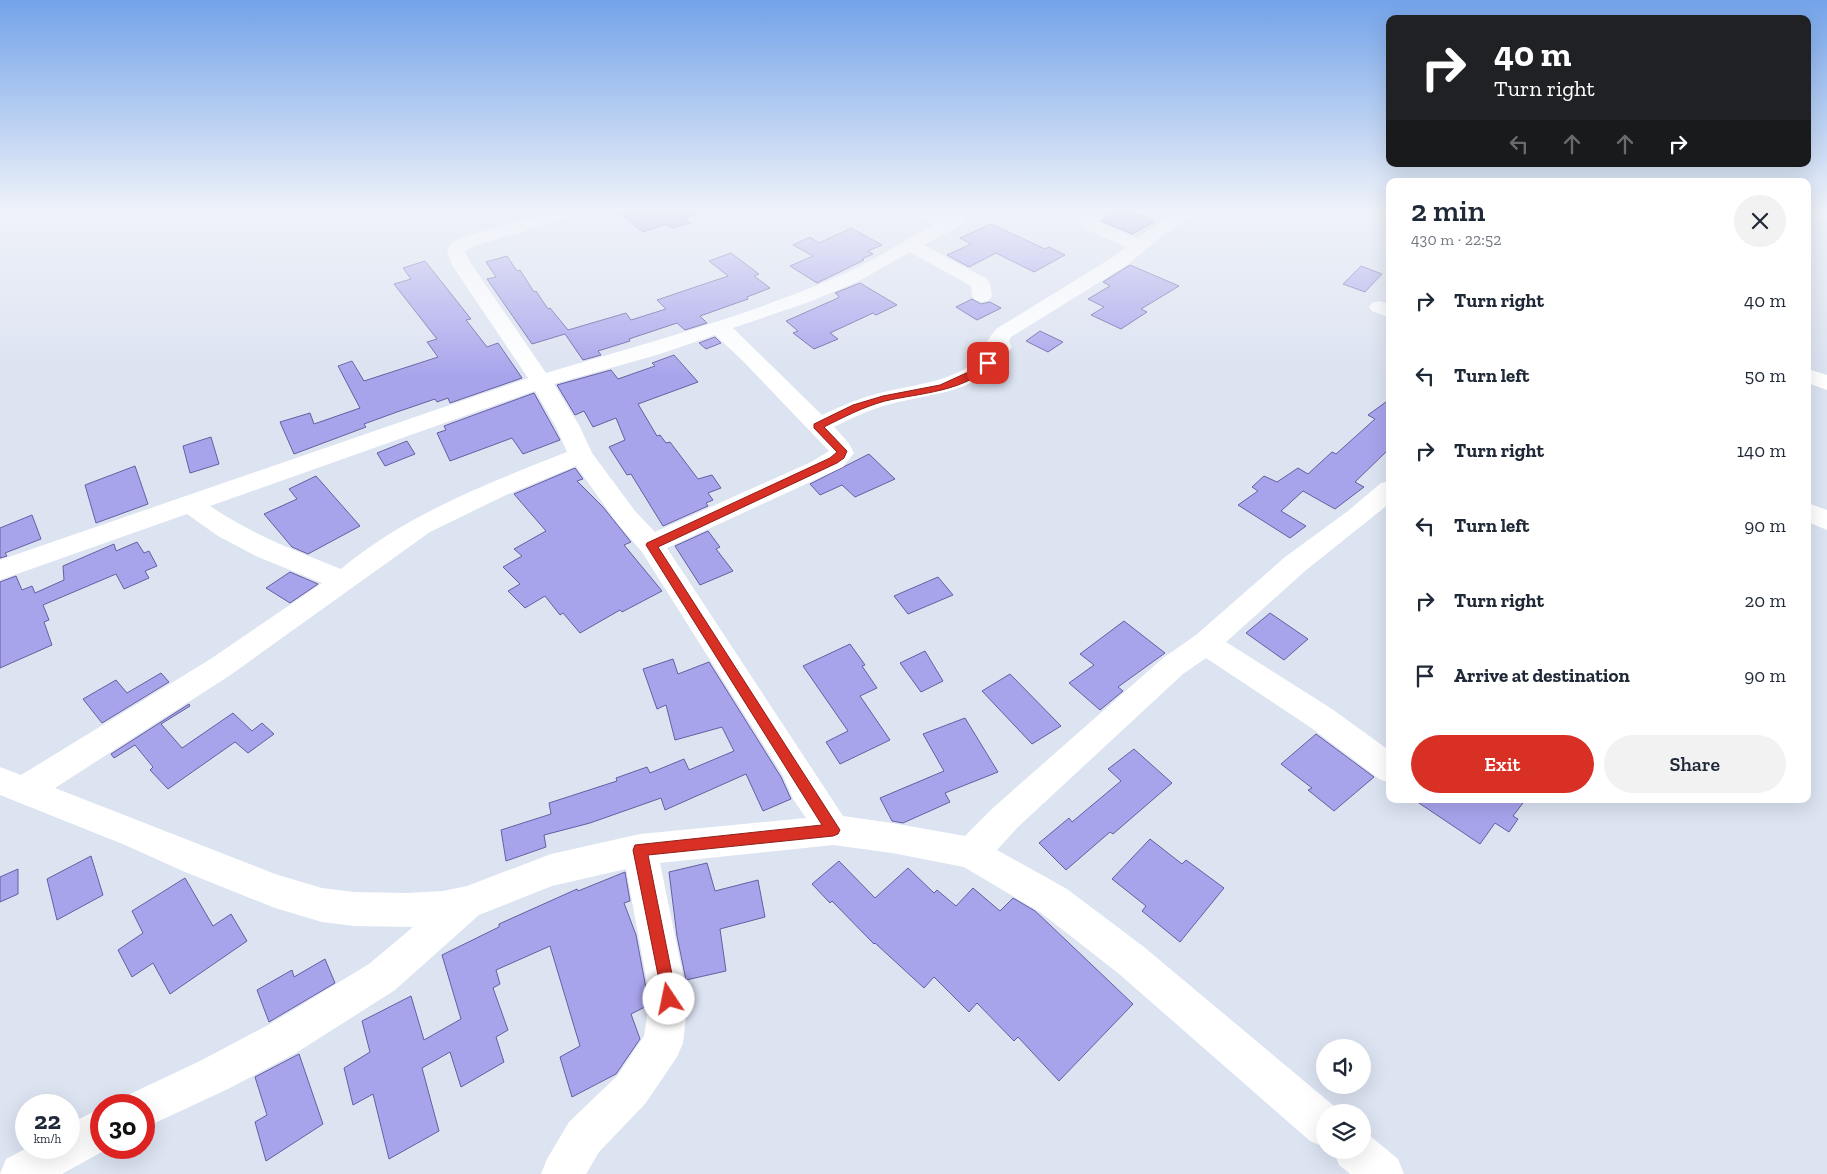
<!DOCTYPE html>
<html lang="en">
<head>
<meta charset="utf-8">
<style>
  :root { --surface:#fff; --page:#f2f2f3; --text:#1f2937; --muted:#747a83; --accent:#d93025 }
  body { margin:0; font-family:"Zilla Slab",serif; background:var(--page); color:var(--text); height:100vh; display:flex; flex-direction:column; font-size:19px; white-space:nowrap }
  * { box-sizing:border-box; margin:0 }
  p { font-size:16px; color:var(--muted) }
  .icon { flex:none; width:28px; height:28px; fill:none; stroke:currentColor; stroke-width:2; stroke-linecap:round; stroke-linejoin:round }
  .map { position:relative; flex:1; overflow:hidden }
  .drawer { position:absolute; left:1386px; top:178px; width:425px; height:625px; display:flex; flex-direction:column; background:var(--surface); border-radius:10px; box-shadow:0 5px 20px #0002 }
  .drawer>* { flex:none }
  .hud { position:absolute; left:1386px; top:15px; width:425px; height:152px; border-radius:10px; box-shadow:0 5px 20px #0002; background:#202124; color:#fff; overflow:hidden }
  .buttons { position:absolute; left:1316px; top:1039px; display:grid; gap:10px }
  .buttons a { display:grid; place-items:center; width:55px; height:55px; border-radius:50%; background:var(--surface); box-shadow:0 5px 20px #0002; font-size:25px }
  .speed { position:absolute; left:15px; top:1094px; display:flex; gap:10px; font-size:25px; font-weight:700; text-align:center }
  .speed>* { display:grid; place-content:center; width:65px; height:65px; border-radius:50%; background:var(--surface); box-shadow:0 5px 20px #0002; line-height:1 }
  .speed small { font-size:12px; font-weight:400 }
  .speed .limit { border:8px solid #d22; background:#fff; color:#111 }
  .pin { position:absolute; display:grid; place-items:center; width:42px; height:42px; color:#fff; margin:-21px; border-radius:10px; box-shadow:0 2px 8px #0006 }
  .me { position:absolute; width:55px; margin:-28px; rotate:349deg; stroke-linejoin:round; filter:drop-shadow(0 0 4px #0008) }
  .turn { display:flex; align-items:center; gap:18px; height:105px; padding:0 25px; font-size:22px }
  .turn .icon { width:65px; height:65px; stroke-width:2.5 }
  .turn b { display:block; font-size:35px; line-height:42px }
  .lanes { display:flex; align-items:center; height:48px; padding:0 25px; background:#0003; justify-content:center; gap:25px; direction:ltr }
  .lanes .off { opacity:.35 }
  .round { display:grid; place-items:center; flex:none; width:52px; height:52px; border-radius:26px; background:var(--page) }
  .summary { display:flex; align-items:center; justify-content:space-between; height:85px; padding:0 25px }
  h1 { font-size:30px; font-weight:600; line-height:38px }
  .button { display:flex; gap:10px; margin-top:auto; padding:10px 25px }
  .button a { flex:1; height:58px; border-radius:30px; background:var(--accent); color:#fff; font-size:20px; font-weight:600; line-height:58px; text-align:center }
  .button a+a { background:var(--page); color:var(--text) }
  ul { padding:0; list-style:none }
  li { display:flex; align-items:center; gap:15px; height:75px; padding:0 25px }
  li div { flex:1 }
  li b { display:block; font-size:19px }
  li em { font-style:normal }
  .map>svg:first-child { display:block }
</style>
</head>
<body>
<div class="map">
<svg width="1827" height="1174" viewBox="0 0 1827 1174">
  <rect width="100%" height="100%" fill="#dce3f1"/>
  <!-- building -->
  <g fill="#a8a4ec" stroke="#655fa1">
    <polygon points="617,211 695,211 696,214 684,218 690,223 672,228 666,224 643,232"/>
    <polygon points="1129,211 1154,222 1132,234 1101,221 1112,211"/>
    <polygon points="991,224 1045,249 1049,247 1065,255 1034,272 996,253 969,267 947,255 971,244 960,238"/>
    <polygon points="851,228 882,245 868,251 873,254 862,259 864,260 817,283 790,266 813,256 793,245 810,237 819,243"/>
    <polygon points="731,253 759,274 754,276 770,288 747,297 748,299 700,316 707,323 685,330 677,323 629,339 630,341 598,351 601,355 583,360 565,334 532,344 487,279 496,277 486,262 507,256 517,271 520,270 534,292 536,291 548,309 550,308 568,330 626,313 631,320 666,309 657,300 728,276 709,261"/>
    <polygon points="425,261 471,319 466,320 487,347 498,343 522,378 450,403 448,398 437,402 435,399 397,412 364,424 366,427 294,454 280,422 310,413 314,424 360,408 338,366 352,361 364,381 438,357 427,342 437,339 394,284 411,279 403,268"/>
    <polygon points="1130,265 1179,286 1141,309 1147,312 1121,329 1091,315 1104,307 1088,299 1110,286 1103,282"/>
    <polygon points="1361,266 1382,274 1365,292 1343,284"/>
    <polygon points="860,283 897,305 876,315 873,313 830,333 838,339 814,349 793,333 798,331 786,321 838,298 839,296 835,293"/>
    <polygon points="972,299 981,304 990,302 1001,308 977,320 956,307"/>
    <polygon points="1040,331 1063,342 1048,352 1026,341"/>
    <polygon points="715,337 721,343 706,349 699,343"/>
    <polygon points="674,355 698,382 638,404 657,436 660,435 666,443 670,442 698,479 712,475 721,488 708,493 713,500 706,503 708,506 663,526 631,474 627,475 609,447 625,440 616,418 593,427 584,411 575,415 557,385 611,370 618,379 655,366 652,363"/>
    <polygon points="534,393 560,440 523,454 512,438 450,461 437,433 446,430 444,426"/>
    <polygon points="1390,399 1390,448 1355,482 1364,487 1335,509 1303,491 1281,511 1306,526 1290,538 1238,505 1258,491 1252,487 1264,476 1277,482 1298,468 1308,474 1332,452 1336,454 1375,419 1368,415"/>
    <polygon points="211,437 219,464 190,473 183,446"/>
    <polygon points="407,441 415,454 385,466 377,453"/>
    <polygon points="869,454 895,479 855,497 842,485 820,495 810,484"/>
    <polygon points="135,466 148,504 96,523 85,485"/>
    <polygon points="575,468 583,479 577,481 603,507 631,542 624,545 662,591 622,612 620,610 580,633 563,613 560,615 545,596 525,608 508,591 520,584 503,567 522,556 514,549 546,531 514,494"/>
    <polygon points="316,476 360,526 308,554 292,547 264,514 297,499 289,489"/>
    <polygon points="32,515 41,539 5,553 7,556 0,558 0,528"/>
    <polygon points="708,531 720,547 716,549 733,571 700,585 675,546"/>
    <polygon points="137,542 144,553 149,551 157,566 145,571 149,578 124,589 116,574 43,605 49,620 44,622 52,645 0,668 0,582 16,576 22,590 32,586 35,593 64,580 63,566 114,544 116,551"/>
    <polygon points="290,572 318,584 290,603 266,588"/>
    <polygon points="938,577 953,595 908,614 894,596"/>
    <polygon points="1270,613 1308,639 1284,660 1246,633"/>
    <polygon points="1124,621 1165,653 1118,687 1123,691 1100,710 1069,683 1094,665 1080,654"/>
    <polygon points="850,644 865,665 862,666 877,688 860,696 890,740 840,764 826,742 848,731 803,666"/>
    <polygon points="925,651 943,681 921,692 900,663"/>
    <polygon points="673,659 678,674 709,662 781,777 791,799 763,811 746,774 665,810 661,798 590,823 544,835 546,847 506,861 501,830 551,814 549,803 617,781 616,778 647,767 650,773 684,759 689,770 734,751 722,727 675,740 666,705 657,709 643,669"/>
    <polygon points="161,673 169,682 102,723 83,699 116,680 127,693"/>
    <polygon points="1010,674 1061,726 1032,744 982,691"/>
    <polygon points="189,704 190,706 161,724 182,748 233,713 252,731 262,723 274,734 248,753 235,742 168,789 150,770 153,767 135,745 114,758 111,754"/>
    <polygon points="965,718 998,772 945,793 950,802 903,823 892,821 880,798 944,771 923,734"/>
    <polygon points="1316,734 1374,777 1334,811 1308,790 1312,788 1281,764"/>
    <polygon points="1134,749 1172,783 1113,834 1110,832 1066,870 1039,843 1069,818 1072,822 1121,781 1108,769"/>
    <polygon points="1413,799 1526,799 1513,816 1518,819 1509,832 1495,823 1480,844"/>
    <polygon points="1150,839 1182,864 1186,860 1224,888 1180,942 1142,911 1146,906 1112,879"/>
    <polygon points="91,856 103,895 57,920 47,879"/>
    <polygon points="839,861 875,898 908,868 934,893 937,890 956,906 973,888 1000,911 1013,898 1035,911 1050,925 1133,1004 1059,1081 1018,1037 1014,1041 977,1003 969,1012 934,977 924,988 875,943 874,944 832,901 830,903 812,884"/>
    <polygon points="707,863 715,891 758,880 765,917 720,929 726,971 686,980 677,936 669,872"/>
    <polygon points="18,869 18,894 0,902 0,877"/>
    <polygon points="625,872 630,901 624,903 636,935 648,999 647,1006 631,1014 640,1039 616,1074 572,1097 560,1057 580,1046 550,946 496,970 500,984 493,988 508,1030 496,1037 504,1062 461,1087 450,1052 422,1068 439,1131 389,1159 373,1094 353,1105 344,1068 370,1052 362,1021 411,996 424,1040 461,1019 442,955 499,927 499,924 577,889 578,891"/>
    <polygon points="185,878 213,926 231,914 247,941 170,994 153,963 132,977 118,950 143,933 132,911"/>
    <polygon points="325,959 335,983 269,1022 257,990 292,970 294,977"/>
    <polygon points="299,1054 323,1124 266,1161 255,1122 267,1115 255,1077"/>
  </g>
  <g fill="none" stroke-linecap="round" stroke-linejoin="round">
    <!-- minor -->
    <g fill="#fff" fill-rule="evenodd">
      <path d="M 552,211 L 582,211 L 579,215 L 474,246 L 465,251 L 472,265 L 546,373 C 644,344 748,316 841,275 C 873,261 904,241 934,224 L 913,215 L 910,211 L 935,211 L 948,216 L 957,211 L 980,211 L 956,228 L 924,245 L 987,279 L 990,283 L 992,296 L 989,300 L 982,302 L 975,300 L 972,296 L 971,286 L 910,252 L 857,282 L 809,302 L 733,328 L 822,415 C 839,407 857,399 876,394 C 917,383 962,383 990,347 L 987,341 L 996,329 L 1113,257 L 1126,247 L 1083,228 L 1078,219 L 1087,211 L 1110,211 L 1097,221 L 1137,238 L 1176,211 L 1198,211 L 1195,215 L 1162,236 L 1127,265 L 1011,337 L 1009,341 L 1012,347 C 979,394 941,391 891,404 C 871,409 852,418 834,427 L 848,442 L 854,453 L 843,467 L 667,548 L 843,816 L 892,823 L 965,836 L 994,807 L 1163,658 L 1196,635 L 1285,557 L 1348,511 L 1381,483 L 1390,481 L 1390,503 L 1305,571 L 1226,642 L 1332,709 L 1390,751 L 1390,783 L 1379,779 L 1310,727 L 1206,658 L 1183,674 L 1018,827 L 997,850 L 1067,889 L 1144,947 L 1340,1111 L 1325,1112 L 1325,1147 L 1310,1141 L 1118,973 L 1041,913 L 964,867 L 892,853 L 833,845 L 660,863 L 688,999 L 683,1043 L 677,1057 L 645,1104 L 599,1152 L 586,1174 L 541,1174 L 547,1159 L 569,1122 L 617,1076 L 644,1036 L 650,999 L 626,869 L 552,886 L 479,915 L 395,990 L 296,1053 L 228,1089 L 144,1128 L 144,1105 L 125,1105 L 130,1094 L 200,1061 L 268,1025 L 369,964 L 413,927 L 354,926 L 322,922 L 275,908 L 185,872 L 125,845 L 0,795 L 0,767 L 21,775 L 209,660 L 322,583 L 258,557 L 218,536 L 187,514 L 0,580 L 0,560 L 528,378 L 452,265 L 447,251 L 452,242 L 460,238 ZM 715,335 L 742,360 L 829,451 L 811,462 L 655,532 L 635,511 L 592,453 L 580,427 L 554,384 L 660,354 ZM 535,391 L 556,427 L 567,452 C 488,483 407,514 341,569 C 296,551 251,534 210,506 ZM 576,466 L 617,523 L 642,552 L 783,776 L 793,799 L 806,818 L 640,834 L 551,854 L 467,886 L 443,891 L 407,893 L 354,892 L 322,888 L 275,874 L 55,788 L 229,676 L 430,532 L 506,495 Z"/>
      <polygon points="1808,211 1827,211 1827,221 1808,215"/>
      <polygon points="1379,301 1390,304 1390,318 1372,311 1369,307 1372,303"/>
      <polygon points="1808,369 1827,375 1827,390 1808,383"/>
      <polygon points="1808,503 1827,510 1827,530 1808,522"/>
      <polygon points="101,1108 101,1148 109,1148 62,1174 0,1174 6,1159 27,1148 69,1148 69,1124"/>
      <polygon points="1362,1133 1369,1135 1398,1159 1404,1174 1350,1174 1339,1165 1333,1150 1362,1150"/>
    </g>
  </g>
  <!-- sky -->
  <linearGradient id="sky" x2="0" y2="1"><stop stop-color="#73a3e9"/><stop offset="0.56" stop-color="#eff2f9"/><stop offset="1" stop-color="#eff2f9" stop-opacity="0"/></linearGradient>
  <rect width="1827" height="376" fill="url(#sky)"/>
  <!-- route -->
  <path fill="#d93025" stroke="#8d1f18" d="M 988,360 L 992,363 C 967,392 919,393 885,401 C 863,407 844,417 824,427 L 847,451 L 844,458 L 837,463 L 658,547 L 840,830 L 838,834 L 833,836 L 648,855 L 677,999 L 675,1005 L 669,1007 L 664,1005 L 633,850 L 635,845 L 822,825 L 646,545 L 647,543 L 830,458 L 837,452 L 814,428 L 814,424 L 853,405 L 883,396 L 940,385 L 975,369 Z"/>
</svg>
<div class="buttons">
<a><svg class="icon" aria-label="sound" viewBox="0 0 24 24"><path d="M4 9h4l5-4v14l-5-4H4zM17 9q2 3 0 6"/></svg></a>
<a><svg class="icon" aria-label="layers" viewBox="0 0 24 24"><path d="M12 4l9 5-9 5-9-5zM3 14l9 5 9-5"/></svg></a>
</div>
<div class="speed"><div>22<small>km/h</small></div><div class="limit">30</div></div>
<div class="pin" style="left:988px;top:363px;background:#d93025"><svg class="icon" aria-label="arrive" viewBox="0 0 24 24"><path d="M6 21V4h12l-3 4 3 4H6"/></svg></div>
<svg class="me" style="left:669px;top:999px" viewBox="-20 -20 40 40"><circle r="19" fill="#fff"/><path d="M0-13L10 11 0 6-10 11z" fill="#d93025"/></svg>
<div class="hud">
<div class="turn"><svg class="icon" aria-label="right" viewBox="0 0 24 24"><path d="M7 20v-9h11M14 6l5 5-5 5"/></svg><div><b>40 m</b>Turn right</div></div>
<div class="lanes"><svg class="icon off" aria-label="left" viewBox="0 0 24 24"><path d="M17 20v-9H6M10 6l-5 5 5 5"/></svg><svg class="icon off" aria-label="ahead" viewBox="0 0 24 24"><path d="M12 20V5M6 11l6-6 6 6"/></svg><svg class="icon off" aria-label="ahead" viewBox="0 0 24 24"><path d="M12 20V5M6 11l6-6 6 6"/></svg><svg class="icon" aria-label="right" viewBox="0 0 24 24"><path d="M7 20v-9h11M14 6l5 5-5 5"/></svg></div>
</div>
<section class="drawer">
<div class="summary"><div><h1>2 min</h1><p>430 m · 22:52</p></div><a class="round"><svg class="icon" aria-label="close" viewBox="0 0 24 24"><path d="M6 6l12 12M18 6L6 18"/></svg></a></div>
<ul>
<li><svg class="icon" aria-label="right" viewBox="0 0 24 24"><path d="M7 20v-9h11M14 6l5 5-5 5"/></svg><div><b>Turn right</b></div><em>40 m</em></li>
<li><svg class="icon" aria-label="left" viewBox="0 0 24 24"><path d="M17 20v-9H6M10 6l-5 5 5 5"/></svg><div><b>Turn left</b></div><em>50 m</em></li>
<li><svg class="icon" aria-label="right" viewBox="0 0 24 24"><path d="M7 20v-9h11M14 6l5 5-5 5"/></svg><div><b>Turn right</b></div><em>140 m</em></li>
<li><svg class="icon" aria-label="left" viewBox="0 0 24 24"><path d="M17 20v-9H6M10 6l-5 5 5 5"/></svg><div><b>Turn left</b></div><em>90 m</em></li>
<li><svg class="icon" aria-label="right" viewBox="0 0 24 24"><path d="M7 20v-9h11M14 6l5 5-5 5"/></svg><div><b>Turn right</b></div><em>20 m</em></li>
<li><svg class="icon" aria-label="arrive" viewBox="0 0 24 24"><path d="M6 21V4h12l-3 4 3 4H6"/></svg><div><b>Arrive at destination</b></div><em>90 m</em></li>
</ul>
<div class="button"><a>Exit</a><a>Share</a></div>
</section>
</div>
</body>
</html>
